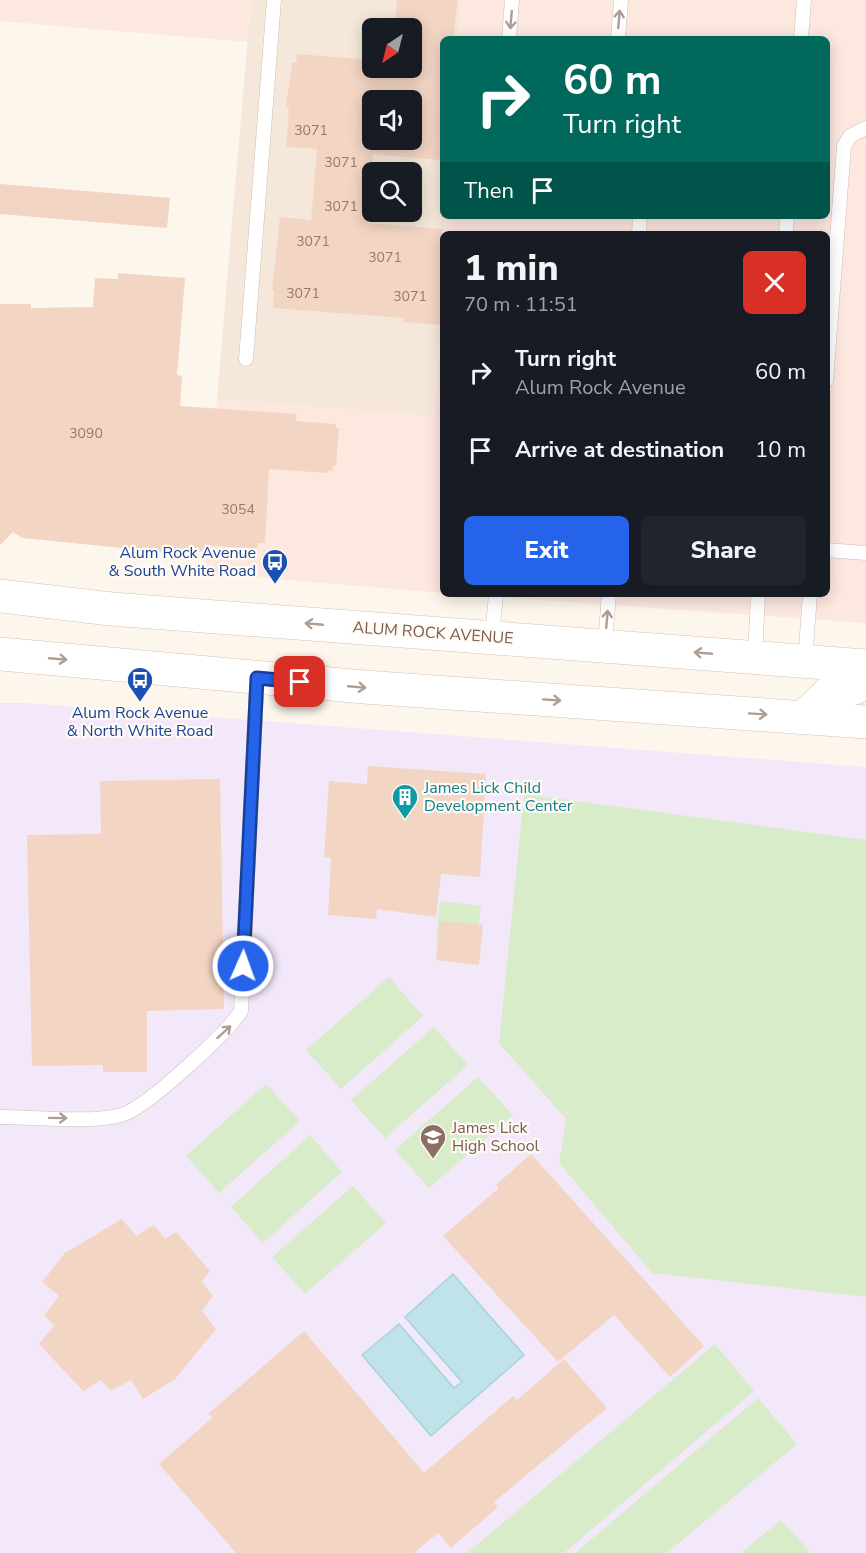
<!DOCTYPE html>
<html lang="en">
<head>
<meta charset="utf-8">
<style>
  :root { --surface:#171b24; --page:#20242c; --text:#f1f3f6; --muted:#9ea1a6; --accent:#2563eb }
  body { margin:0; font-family:"Nunito Sans",sans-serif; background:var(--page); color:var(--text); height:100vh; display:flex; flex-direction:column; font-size:22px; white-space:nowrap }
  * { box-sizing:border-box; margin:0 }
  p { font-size:20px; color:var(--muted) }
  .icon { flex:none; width:33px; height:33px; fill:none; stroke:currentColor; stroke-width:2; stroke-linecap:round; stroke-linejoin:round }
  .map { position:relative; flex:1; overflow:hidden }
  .side { position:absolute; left:440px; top:231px; width:390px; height:366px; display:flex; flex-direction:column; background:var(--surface); border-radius:9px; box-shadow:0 3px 15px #0003 }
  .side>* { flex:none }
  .banner { position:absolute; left:440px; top:36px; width:390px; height:183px; border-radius:9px; box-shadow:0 3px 15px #0003; background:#00695c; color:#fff; overflow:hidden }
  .needle { width:39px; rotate:215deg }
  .fabs { position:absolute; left:362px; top:18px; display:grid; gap:12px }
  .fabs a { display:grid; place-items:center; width:60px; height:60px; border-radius:9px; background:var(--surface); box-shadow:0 3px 15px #0003; font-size:30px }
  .pin { position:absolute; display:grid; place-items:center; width:51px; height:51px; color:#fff; margin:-26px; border-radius:12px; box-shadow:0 3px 9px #0006 }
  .me { position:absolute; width:66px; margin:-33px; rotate:2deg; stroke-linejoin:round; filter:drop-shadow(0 0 4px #0008) }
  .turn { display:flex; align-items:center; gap:21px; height:126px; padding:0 24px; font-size:27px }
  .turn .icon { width:78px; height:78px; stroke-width:2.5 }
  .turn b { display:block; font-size:42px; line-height:51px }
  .then { display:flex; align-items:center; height:57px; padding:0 24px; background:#0003; gap:12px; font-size:22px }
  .round { display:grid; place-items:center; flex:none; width:63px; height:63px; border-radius:9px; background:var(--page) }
  .headline { display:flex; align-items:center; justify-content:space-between; height:102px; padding:0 24px }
  h1 { font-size:36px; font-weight:800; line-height:45px }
  .cta { display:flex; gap:12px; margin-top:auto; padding:12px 24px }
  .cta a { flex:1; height:69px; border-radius:9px; background:var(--accent); color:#fff; font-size:24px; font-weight:800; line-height:69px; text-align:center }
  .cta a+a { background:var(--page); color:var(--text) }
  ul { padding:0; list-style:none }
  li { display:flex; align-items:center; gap:18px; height:78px; padding:0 24px }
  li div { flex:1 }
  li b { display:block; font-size:22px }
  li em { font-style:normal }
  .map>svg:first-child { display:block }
</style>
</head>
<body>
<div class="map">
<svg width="866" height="1553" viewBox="0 0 866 1553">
  <rect width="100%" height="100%" fill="#fdf6ec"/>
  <!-- residential -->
  <path fill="#f5e8da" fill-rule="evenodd" d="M 251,0 L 460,0 L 458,39 L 442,39 L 442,216 L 446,216 L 432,416 L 217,399 ZM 372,28 L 411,28 L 411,68 L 372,68 ZM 372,100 L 411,100 L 411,140 L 372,140 ZM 372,172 L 411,172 L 411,212 L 372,212 Z"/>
  <!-- commercial -->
  <g fill="#fde8e0">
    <polygon points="0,0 251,0 248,42 0,21"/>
    <polygon points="460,0 866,0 866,623 455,594 826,594 826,234 444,234 446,216 826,216 826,39 458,39"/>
    <polygon points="442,260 442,593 205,573 217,399 432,416"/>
  </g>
  <!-- education -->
  <polygon fill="#f3e8fa" points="0,703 27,703 866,767 866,1553 0,1553"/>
  <!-- green -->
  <g fill="#d8ecc9">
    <polygon points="524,794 866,840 866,1297 652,1273 559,1163 566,1119 499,1043"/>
    <polygon points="440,901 481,906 476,949 436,945"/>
    <polygon points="389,977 423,1016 341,1089 306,1050"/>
    <polygon points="434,1027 468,1065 385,1138 351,1100"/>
    <polygon points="478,1077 513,1115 429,1188 395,1150"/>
    <polygon points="266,1084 300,1121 219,1193 186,1156"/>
    <polygon points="310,1135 342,1172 263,1243 231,1207"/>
    <polygon points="353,1186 386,1223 305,1294 272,1257"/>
    <polygon points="715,1344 754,1391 564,1553 467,1553"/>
    <polygon points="758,1398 797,1444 667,1553 575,1553"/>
    <polygon points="781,1520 811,1553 741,1553"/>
  </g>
  <!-- water -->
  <polygon fill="#bfe3e8" stroke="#a5d3da" stroke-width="1.5" points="453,1274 524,1355 431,1436 362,1355 399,1324 454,1388 462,1382 405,1317"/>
  <!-- building -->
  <g fill="#f3d5c3" fill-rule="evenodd">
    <path d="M 397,0 L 458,0 L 453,39 L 442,39 L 441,160 L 373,154 L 368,223 L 442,229 L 442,325 L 403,322 L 404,318 L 273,308 L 274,290 L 272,290 L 280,217 L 311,220 L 317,149 L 286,147 L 289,108 L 286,107 L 292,63 L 296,63 L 297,54 L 372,60 L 372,68 L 411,68 L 411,28 L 395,28 ZM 372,100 L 411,100 L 411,140 L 372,140 Z"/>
    <polygon points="0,184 170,198 167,228 0,214"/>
    <polygon points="118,273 185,278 177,375 182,376 180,406 297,414 296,421 336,424 336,428 339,428 336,466 333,465 333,471 328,470 328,473 269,469 265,543 258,543 257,549 206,545 205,552 183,550 183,554 22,538 13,532 0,545 0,304 31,304 31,308 93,307 95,278 118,279"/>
    <polygon points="368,766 486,774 480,877 441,874 436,917 377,909 376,919 328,915 331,857 324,857 329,781 367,784"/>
    <polygon points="220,779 224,1009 147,1011 147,1072 103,1072 103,1065 32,1066 27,835 101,834 100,781"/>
    <polygon points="440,921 483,925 479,965 436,960"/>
    <polygon points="531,1154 704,1346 670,1377 614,1315 558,1362 443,1236 499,1188 496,1185"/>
    <polygon points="122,1219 136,1236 154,1225 165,1239 176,1232 210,1271 202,1282 213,1296 202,1311 216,1329 175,1379 143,1399 131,1380 111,1391 101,1380 83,1391 39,1344 54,1326 44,1315 59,1296 42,1282 65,1253"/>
    <polygon points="304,1331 424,1473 513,1396 517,1400 564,1359 607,1408 494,1502 498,1507 451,1548 438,1533 414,1553 236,1553 159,1464 212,1418 208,1414"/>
  </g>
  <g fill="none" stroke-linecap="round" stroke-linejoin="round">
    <!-- lane casing -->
    <g stroke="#d1beb0" stroke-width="15">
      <g id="lane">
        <polyline points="509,39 512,0"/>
        <polyline points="618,39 621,0"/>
        <polyline points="801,39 804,0"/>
        <polyline points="639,234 640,216"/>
        <polyline points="786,234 787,216"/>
        <polyline points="246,359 274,0"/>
        <polyline points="826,381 844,146 850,136 866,128"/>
        <polyline points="826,550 866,553"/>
        <polyline points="492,636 496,594"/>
        <polyline points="605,644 609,594"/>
        <polyline points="755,657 758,594"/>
        <polyline points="805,662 810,594"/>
        <path d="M 0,1117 C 31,1117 97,1124 124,1114 C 149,1105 227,1033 241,1011 L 257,678"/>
      </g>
    </g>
    <!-- secondary casing -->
    <g stroke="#d6c0b0" stroke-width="34">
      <g id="secondary">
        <polyline points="0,596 111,609 866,666"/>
        <polyline points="0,654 364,687 866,722"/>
        <polyline points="804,717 830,692 855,688 866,679"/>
      </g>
    </g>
    <!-- lane -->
    <use href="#lane" stroke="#fff" stroke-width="14"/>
    <!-- secondary -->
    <use href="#secondary" stroke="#fff" stroke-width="33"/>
  </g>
  <!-- one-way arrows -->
  <defs><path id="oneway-shaft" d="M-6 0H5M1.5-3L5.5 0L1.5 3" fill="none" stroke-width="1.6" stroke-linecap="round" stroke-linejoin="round" transform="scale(1.5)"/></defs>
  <g stroke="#af9d94">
    <use href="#oneway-shaft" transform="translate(619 19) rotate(-85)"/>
    <use href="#oneway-shaft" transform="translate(511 20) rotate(95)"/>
    <use href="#oneway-shaft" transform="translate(607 619) rotate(-85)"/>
    <use href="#oneway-shaft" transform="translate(314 624) rotate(-175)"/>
    <use href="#oneway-shaft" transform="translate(703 653) rotate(-175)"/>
    <use href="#oneway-shaft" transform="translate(58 659) rotate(5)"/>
    <use href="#oneway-shaft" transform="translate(357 687) rotate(5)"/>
    <use href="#oneway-shaft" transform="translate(552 700) rotate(4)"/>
    <use href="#oneway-shaft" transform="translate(758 714) rotate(4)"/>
    <use href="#oneway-shaft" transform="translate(224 1032) rotate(-42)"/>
    <use href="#oneway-shaft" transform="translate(58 1118) rotate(1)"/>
  </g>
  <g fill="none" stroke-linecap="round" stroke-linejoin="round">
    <!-- route casing -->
    <g stroke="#184099" stroke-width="15">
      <polyline id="route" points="243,966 257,678 300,682"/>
    </g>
    <!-- route -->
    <use href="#route" stroke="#2563eb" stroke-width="10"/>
  </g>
  <!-- icons -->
  <defs>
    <g id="bus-pin" transform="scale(1.35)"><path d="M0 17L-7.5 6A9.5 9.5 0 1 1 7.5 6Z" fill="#1a4fb4" stroke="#fffaf3"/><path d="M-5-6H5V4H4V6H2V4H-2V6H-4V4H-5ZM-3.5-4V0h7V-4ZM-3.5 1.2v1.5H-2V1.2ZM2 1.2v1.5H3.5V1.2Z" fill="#fff"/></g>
    <g id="building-pin" transform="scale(1.35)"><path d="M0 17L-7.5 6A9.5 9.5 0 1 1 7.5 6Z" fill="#0f9aa8" stroke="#fffaf3"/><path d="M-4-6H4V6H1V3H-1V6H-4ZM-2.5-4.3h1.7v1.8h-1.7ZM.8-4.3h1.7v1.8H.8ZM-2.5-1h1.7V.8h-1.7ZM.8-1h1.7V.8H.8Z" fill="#fff"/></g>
    <g id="school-pin" transform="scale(1.35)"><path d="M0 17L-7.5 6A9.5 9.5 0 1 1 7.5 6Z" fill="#8d6e63" stroke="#fffaf3"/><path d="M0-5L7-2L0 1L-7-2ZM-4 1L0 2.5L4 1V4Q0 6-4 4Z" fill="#fff"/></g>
  </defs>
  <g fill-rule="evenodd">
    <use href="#bus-pin" x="275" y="562"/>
    <use href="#bus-pin" x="140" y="680"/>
    <use href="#building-pin" x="405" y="797"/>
    <use href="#school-pin" x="433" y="1137"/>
  </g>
  <g text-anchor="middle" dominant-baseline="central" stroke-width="4.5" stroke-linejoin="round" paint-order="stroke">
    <!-- number labels -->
    <g font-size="14" fill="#987a6a">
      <text x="311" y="130">3071</text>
      <text x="341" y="162">3071</text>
      <text x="341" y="206">3071</text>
      <text x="313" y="241">3071</text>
      <text x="385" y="257">3071</text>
      <text x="303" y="293">3071</text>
      <text x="410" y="296">3071</text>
      <text x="86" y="433">3090</text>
      <text x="238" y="509">3054</text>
    </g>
    <!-- transit labels -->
    <g font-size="16" fill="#164399" stroke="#fffaf3" text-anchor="end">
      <text x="256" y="553">Alum Rock Avenue<tspan x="256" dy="18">&amp; South White Road</tspan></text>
      <text x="140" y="713" text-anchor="middle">Alum Rock Avenue<tspan x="140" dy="18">&amp; North White Road</tspan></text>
    </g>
    <!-- street labels -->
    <g font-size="16" fill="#7a5c4d" stroke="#fffaf3">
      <text transform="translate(433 633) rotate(4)">ALUM ROCK AVENUE</text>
    </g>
    <!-- culture labels -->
    <g font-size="16" fill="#0d838f" stroke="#fffaf3" text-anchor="start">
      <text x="424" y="788">James Lick Child<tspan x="424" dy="18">Development Center</tspan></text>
    </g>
    <!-- education labels -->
    <g font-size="16" fill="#785e54" stroke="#fffaf3" text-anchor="start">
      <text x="452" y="1128">James Lick<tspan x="452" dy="18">High School</tspan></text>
    </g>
  </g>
</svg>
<div class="fabs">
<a><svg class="needle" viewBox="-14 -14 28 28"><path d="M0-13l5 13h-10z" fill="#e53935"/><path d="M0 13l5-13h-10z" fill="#9ea1a6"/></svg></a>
<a><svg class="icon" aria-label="sound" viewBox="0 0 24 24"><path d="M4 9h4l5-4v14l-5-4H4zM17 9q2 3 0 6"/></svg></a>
<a><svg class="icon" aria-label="search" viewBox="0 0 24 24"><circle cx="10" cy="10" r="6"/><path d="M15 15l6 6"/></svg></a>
</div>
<div class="pin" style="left:300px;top:682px;background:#d93025"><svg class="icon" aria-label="arrive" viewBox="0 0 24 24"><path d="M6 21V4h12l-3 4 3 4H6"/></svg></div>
<svg class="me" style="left:243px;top:966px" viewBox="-20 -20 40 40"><circle r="17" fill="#2563eb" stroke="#fff" stroke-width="3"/><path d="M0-11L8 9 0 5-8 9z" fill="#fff"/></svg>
<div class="banner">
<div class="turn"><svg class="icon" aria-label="right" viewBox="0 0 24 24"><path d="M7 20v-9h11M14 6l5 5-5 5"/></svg><div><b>60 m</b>Turn right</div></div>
<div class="then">Then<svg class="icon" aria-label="arrive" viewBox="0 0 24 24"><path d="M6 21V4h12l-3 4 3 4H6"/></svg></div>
</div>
<section class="side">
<div class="headline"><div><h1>1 min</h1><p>70 m · 11:51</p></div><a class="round" style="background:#d93025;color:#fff"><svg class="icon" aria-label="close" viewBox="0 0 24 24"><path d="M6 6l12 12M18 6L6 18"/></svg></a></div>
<ul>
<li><svg class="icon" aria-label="right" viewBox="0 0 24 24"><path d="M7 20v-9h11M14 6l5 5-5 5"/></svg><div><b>Turn right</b><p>Alum Rock Avenue</p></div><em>60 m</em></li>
<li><svg class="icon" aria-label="arrive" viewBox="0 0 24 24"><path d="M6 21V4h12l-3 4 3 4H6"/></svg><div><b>Arrive at destination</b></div><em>10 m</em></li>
</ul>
<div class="cta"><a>Exit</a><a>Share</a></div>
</section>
</div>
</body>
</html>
